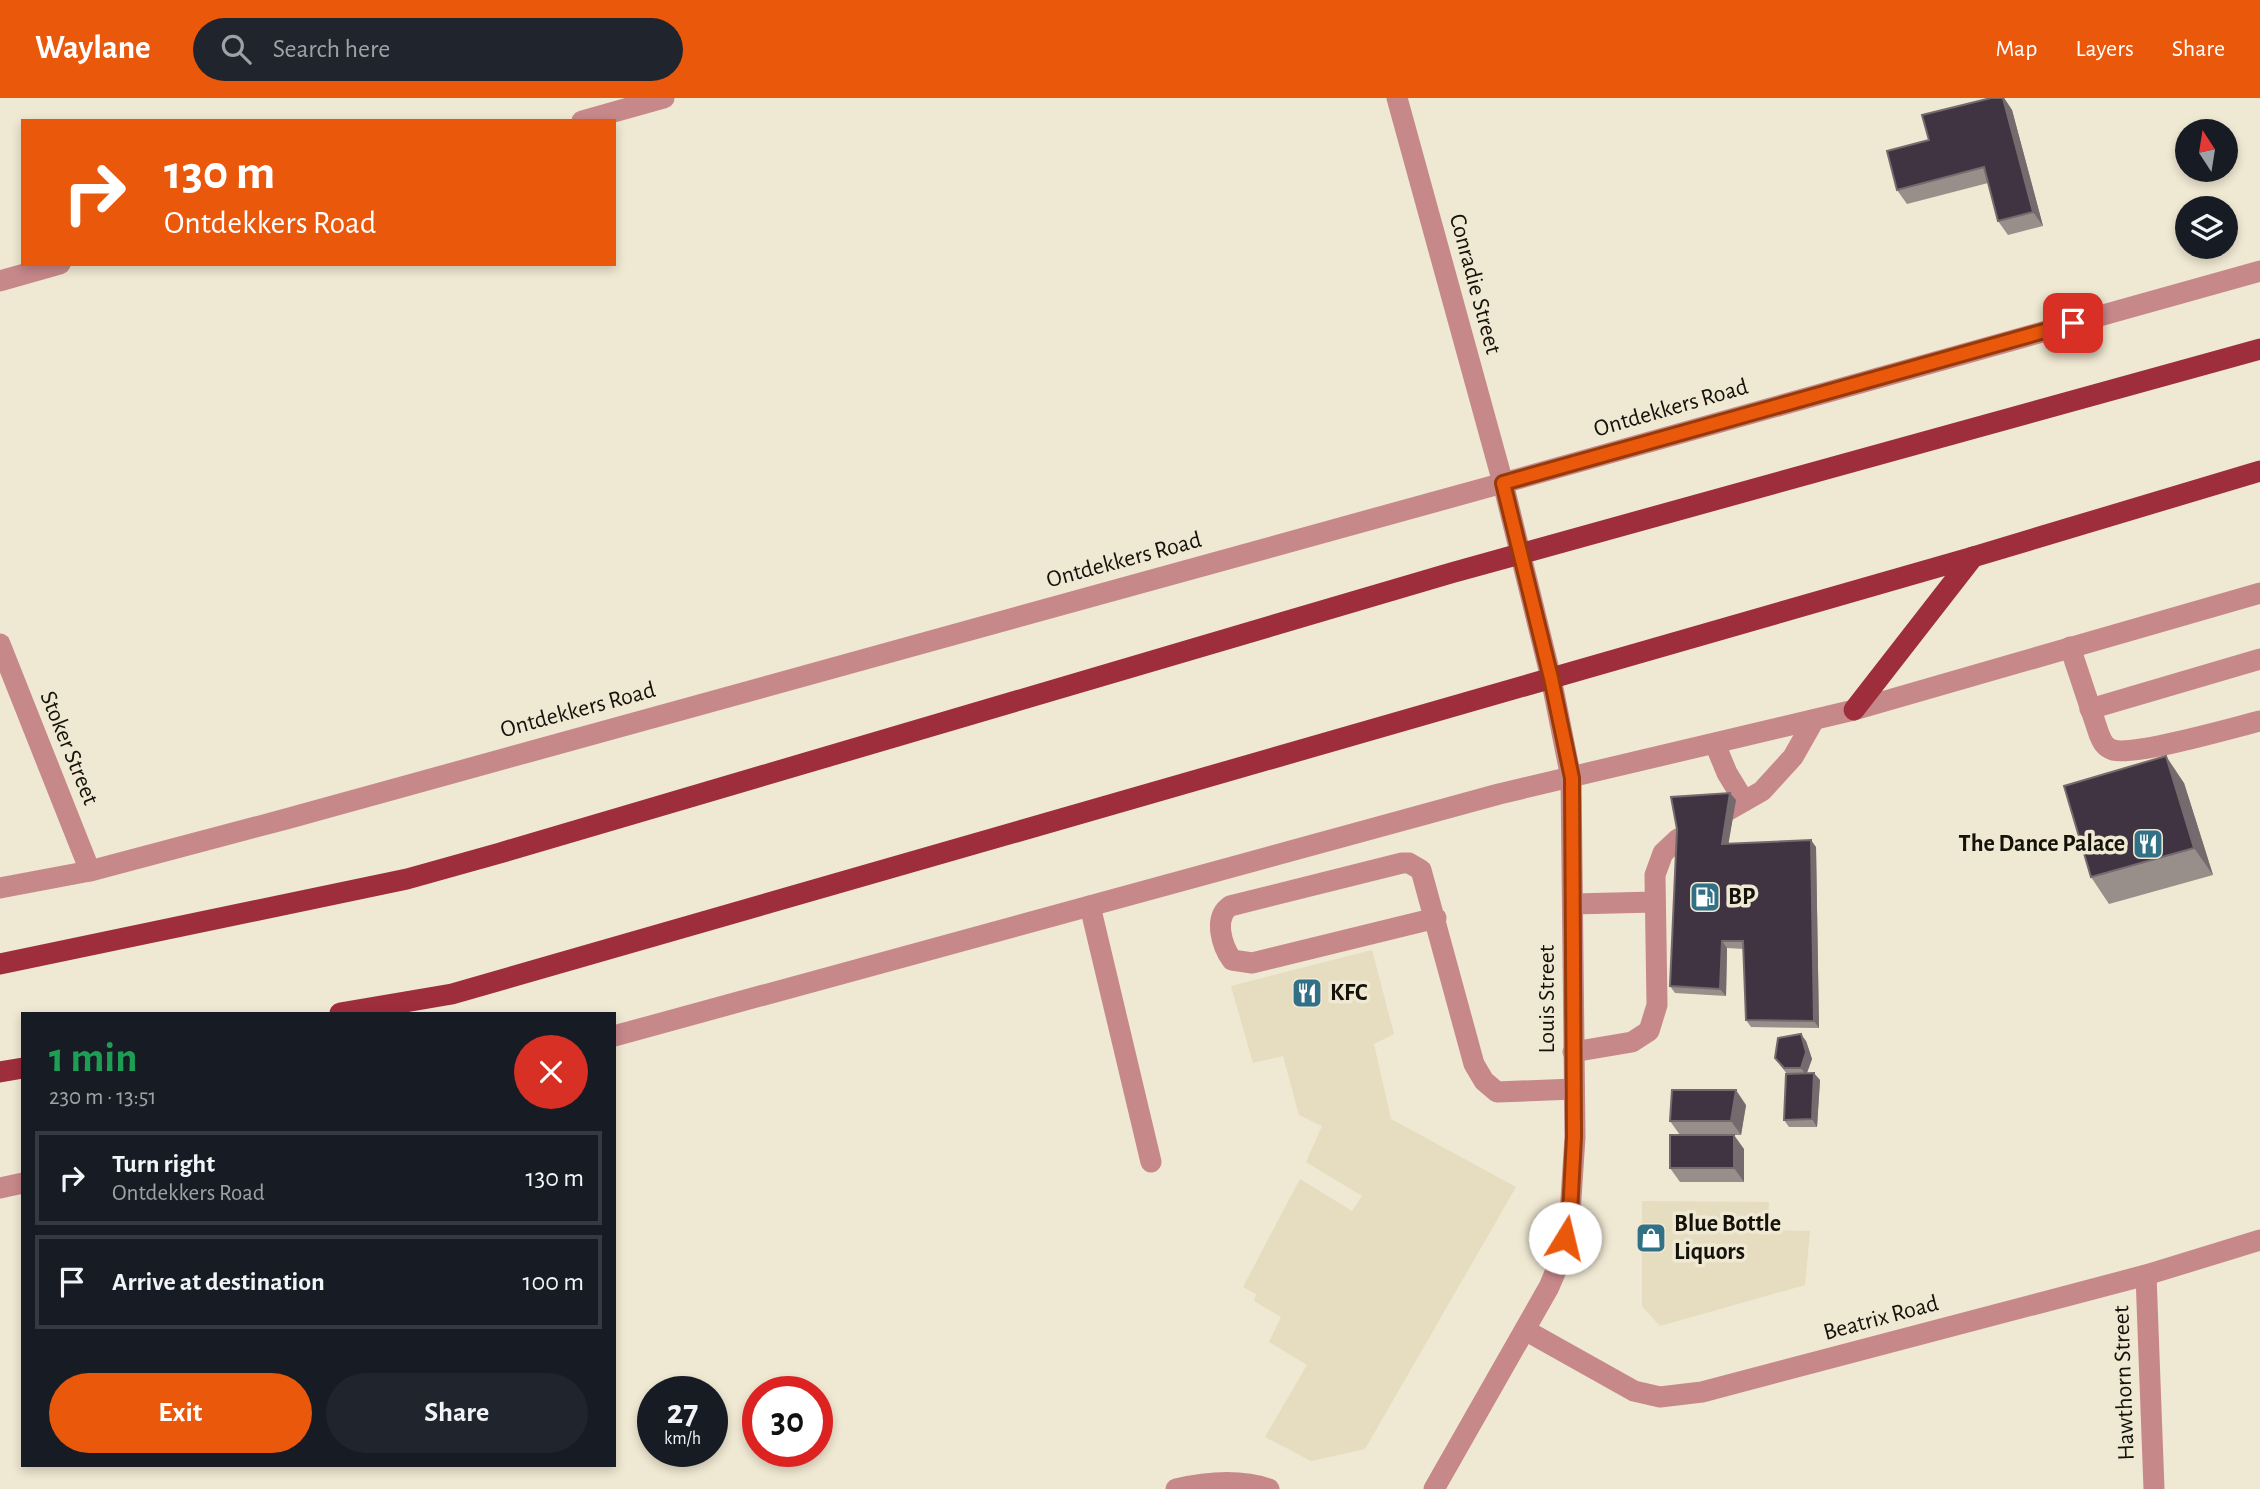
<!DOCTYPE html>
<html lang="en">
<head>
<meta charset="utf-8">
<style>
  :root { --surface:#171b24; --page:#20242c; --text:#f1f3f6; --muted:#9ea1a6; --line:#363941; --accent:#ea580c }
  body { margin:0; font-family:"Alegreya Sans",sans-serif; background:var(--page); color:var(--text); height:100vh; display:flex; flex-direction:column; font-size:26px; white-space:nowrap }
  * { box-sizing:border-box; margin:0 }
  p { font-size:23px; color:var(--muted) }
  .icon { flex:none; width:38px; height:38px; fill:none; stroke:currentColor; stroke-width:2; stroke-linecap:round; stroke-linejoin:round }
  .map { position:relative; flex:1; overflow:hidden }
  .drawer { position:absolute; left:21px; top:914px; width:595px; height:455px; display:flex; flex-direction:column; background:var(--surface); border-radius:0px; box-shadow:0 4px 10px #0003 }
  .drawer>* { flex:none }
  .top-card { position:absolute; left:21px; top:21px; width:595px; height:147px; border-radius:0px; box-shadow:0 4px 10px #0003; background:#ea580c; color:#fff; overflow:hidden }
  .needle { width:46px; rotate:348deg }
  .fabs { position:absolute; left:2175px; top:21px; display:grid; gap:14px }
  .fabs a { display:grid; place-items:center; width:63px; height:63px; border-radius:50%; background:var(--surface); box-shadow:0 4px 10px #0003; font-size:35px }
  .speed { position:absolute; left:637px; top:1278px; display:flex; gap:14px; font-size:35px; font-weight:700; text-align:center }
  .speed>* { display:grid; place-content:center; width:91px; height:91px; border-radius:50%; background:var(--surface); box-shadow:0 4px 10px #0003; line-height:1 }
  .speed small { font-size:18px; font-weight:400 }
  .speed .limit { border:10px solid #d22; background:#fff; color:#111 }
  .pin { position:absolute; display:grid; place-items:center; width:60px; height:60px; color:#fff; margin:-30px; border-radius:14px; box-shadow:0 4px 10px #0006 }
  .me { position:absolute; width:77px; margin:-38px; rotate:9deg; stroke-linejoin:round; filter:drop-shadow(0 0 5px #0008) }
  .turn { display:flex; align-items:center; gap:24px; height:147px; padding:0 28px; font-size:32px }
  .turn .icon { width:91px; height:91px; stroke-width:2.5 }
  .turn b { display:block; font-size:49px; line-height:60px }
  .round { display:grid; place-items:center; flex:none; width:74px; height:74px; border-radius:37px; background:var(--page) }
  .headline { display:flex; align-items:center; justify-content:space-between; height:119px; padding:0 28px }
  h1 { font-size:42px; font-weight:700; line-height:52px; color:#1e9e55 }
  .primary-button { display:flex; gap:14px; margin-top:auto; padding:14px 28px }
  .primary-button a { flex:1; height:80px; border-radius:42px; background:var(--accent); color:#fff; font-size:28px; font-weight:700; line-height:80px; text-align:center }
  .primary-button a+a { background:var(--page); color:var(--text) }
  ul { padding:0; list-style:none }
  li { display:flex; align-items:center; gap:21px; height:94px; margin:0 14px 10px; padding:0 14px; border:4px solid var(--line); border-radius:0px }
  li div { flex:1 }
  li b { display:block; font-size:26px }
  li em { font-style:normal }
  header { display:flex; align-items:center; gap:42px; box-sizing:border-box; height:98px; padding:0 35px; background:var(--accent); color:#fff }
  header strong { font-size:33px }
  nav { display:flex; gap:38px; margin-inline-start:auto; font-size:24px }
  .search { width:490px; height:63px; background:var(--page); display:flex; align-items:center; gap:18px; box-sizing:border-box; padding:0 24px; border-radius:38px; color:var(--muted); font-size:26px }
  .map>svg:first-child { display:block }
</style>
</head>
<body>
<header>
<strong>Waylane</strong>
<div class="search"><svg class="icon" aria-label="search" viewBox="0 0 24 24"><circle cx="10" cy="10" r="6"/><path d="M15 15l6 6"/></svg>Search here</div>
<nav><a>Map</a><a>Layers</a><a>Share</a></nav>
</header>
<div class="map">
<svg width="2260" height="1391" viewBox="0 0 2260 1391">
  <rect width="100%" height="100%" fill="#efe8d2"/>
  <!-- built -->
  <g fill="#e6dcbf">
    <polygon points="1372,852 1394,936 1374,946 1391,1021 1516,1089 1365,1351 1311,1363 1265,1339 1307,1267 1269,1244 1281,1219 1254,1203 1256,1196 1243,1189 1300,1081 1352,1113 1362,1098 1306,1064 1322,1028 1299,1017 1283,958 1253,965 1231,888"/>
    <polygon points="1642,1103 1769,1104 1768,1132 1810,1133 1805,1187 1660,1228 1642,1208"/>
  </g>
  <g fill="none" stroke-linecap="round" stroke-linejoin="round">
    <!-- minor -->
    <g stroke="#c7888a" stroke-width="21">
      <polyline points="1397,0 1503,385 1551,580 1571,680 1575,1039 1570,1116 1560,1163 1549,1189 1434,1391"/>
      <polyline points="582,23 664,0"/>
      <polyline points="0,183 60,166"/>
      <polyline points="0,546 90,773"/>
      <path d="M 2070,549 L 2099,636 C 2102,643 2104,649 2113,652 C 2136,658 2232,630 2260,623"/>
      <polyline points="2090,611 2260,561"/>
      <polyline points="1715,646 1727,675 1744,703"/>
      <polyline points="0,790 90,773 286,721 1503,385 2260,173"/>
      <polyline points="1573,806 1655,804"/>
      <polyline points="1090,808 1151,1064"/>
      <path d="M 1436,820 L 1252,865 L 1232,862 C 1222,848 1213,820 1230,808 L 1402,765 L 1409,765 L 1421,772 L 1474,966 L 1484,983 L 1497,994 L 1574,991"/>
      <polyline points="614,938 1499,696 1854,612 2260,495"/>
      <polyline points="1573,954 1632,944 1649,933 1657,907 1655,777 1663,755 1678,741 1762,693 1793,659 1814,622"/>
      <polyline points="0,1090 23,1085"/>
      <polyline points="2146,1177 2154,1391"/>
      <polyline points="1525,1232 1634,1293 1660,1299 1702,1294 2146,1177 2260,1142"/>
      <path d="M 1176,1391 C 1206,1384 1240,1381 1269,1391"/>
    </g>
    <!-- major -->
    <g stroke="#9f2e3d" stroke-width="21">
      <polyline points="1854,612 1973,459"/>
      <polyline points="0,866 407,781 500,755 1451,475 2260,251"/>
      <polyline points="340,915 452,896 1973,459 2260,373"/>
      <polyline points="0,974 23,970"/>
    </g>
  </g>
  <!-- wall -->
  <g fill="#988e8a">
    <polygon points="1991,0 2004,0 2012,12 2043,128 2008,137 1998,123 1988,85 1907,106 1897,92"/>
    <polygon points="2184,685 2213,777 2109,806 2091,779"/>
    <polygon points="1730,695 1736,702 1728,746 1816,749 1819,930 1751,929 1746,922 1744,851 1727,850 1726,898 1675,895 1670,888"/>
    <polygon points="1806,943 1812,961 1807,975 1820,982 1817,1029 1789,1029 1784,1022 1787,976 1775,960"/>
    <polygon points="1746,1007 1741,1037 1680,1037 1670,1023"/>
    <polygon points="1744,1051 1744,1084 1680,1084 1670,1070"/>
  </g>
  <!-- shaded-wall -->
  <g fill="#756a6d">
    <polygon points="2003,0 2004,0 2012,12 2043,128 2033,114"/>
    <polygon points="2166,658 2184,685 2213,777 2194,750"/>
    <polygon points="1730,695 1736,702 1727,754 1722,746"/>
    <polygon points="1811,742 1816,749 1819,930 1814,923"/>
    <polygon points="1722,843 1727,850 1726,898 1720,891"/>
    <polygon points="1801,936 1806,943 1812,961 1806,977 1801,970"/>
    <polygon points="1814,975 1820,982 1817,1029 1812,1021"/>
    <polygon points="1736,992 1746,1007 1741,1037 1731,1023"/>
    <polygon points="1734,1037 1744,1051 1744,1084 1734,1070"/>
  </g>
  <!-- building -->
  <g fill="#413442" stroke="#756a6d" stroke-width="2">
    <polygon points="1991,0 2003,0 2033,114 1998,123 1984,69 1897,92 1887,53 1929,42 1922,17"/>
    <polygon points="2166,658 2194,750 2091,779 2064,688"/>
    <polygon points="1730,695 1722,746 1811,742 1814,923 1746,922 1743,843 1722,843 1720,891 1670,888 1677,731 1671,699"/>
    <polygon points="1801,936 1806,954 1801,970 1784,970 1775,960 1778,940"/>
    <polygon points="1814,975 1812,1021 1784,1022 1786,976"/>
    <polygon points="1672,992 1736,992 1731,1023 1670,1023"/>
    <rect x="1670" y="1037" width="64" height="33"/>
  </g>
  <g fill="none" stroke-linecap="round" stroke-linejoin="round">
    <!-- route casing -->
    <g stroke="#983908" stroke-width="18">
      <polyline id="route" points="1565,1140 1570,1116 1574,1039 1572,680 1551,580 1503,385 2073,225"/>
    </g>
    <!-- route -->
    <use href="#route" stroke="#ea580c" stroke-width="12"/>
  </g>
  <!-- icons -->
  <defs>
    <g id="restaurant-square" transform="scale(1.575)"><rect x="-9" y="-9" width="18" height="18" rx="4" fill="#317085" stroke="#efe8d2"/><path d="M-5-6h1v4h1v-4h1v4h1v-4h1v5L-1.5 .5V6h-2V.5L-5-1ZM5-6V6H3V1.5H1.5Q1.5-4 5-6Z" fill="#fff"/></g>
    <g id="fuel-square" transform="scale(1.575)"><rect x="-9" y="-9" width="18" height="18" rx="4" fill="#317085" stroke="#efe8d2"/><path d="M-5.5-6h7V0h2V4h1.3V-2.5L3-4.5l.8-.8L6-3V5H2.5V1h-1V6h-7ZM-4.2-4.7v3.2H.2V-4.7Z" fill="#fff"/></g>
    <g id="shop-square" transform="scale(1.575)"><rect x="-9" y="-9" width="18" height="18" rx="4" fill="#317085" stroke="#efe8d2"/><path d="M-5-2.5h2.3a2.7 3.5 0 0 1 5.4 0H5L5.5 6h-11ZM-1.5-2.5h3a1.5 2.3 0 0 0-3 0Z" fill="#fff"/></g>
  </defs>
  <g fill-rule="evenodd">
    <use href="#restaurant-square" x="2148" y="746"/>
    <use href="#fuel-square" x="1705" y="799"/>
    <use href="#restaurant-square" x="1307" y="895"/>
    <use href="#shop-square" x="1651" y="1140"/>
  </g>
  <g text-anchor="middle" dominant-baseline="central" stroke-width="7" stroke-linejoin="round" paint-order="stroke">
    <!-- street labels -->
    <g font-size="24" fill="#14120a" stroke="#efe8d2">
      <text transform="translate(1475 186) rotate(75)">Conradie Street</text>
      <text transform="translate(1671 310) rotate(-16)">Ontdekkers Road</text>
      <text transform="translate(1124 462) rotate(-15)">Ontdekkers Road</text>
      <text transform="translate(578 612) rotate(-15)">Ontdekkers Road</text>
      <text transform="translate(69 650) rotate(68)">Stoker Street</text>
      <text transform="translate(1547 901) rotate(-90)">Louis Street</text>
      <text transform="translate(1881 1220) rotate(-15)">Beatrix Road</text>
      <text transform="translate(2124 1285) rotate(-92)">Hawthorn Street</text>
    </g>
    <!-- poi labels -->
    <g font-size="24" font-weight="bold" fill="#14120a" stroke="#efe8d2" text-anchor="start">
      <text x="2125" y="746" text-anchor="end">The Dance Palace</text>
      <text x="1728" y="799">BP</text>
      <text x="1330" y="895">KFC</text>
      <text x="1674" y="1126">Blue Bottle<tspan x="1674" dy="28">Liquors</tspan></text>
    </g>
  </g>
</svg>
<div class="fabs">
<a><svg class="needle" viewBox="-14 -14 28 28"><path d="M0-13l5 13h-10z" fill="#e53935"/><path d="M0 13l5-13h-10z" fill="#9ea1a6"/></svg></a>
<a><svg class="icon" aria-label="layers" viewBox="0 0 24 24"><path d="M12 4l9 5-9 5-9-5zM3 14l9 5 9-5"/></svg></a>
</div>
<div class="speed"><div>27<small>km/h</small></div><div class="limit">30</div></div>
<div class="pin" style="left:2073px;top:225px;background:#d93025"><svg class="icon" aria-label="arrive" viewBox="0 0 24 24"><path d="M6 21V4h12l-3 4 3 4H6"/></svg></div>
<svg class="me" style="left:1565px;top:1140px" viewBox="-20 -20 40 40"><circle r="19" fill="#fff"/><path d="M0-13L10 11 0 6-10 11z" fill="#ea580c"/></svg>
<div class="top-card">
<div class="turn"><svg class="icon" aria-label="right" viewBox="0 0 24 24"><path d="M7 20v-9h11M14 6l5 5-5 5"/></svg><div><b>130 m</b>Ontdekkers Road</div></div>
</div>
<section class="drawer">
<div class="headline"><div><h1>1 min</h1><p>230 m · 13:51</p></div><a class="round" style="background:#d93025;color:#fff"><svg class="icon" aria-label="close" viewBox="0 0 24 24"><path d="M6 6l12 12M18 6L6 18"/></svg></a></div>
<ul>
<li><svg class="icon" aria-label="right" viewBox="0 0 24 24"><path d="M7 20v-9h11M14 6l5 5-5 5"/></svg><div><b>Turn right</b><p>Ontdekkers Road</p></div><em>130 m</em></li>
<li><svg class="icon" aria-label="arrive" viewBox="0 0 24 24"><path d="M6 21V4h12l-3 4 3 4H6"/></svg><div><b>Arrive at destination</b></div><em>100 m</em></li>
</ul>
<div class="primary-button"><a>Exit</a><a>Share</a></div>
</section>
</div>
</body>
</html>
